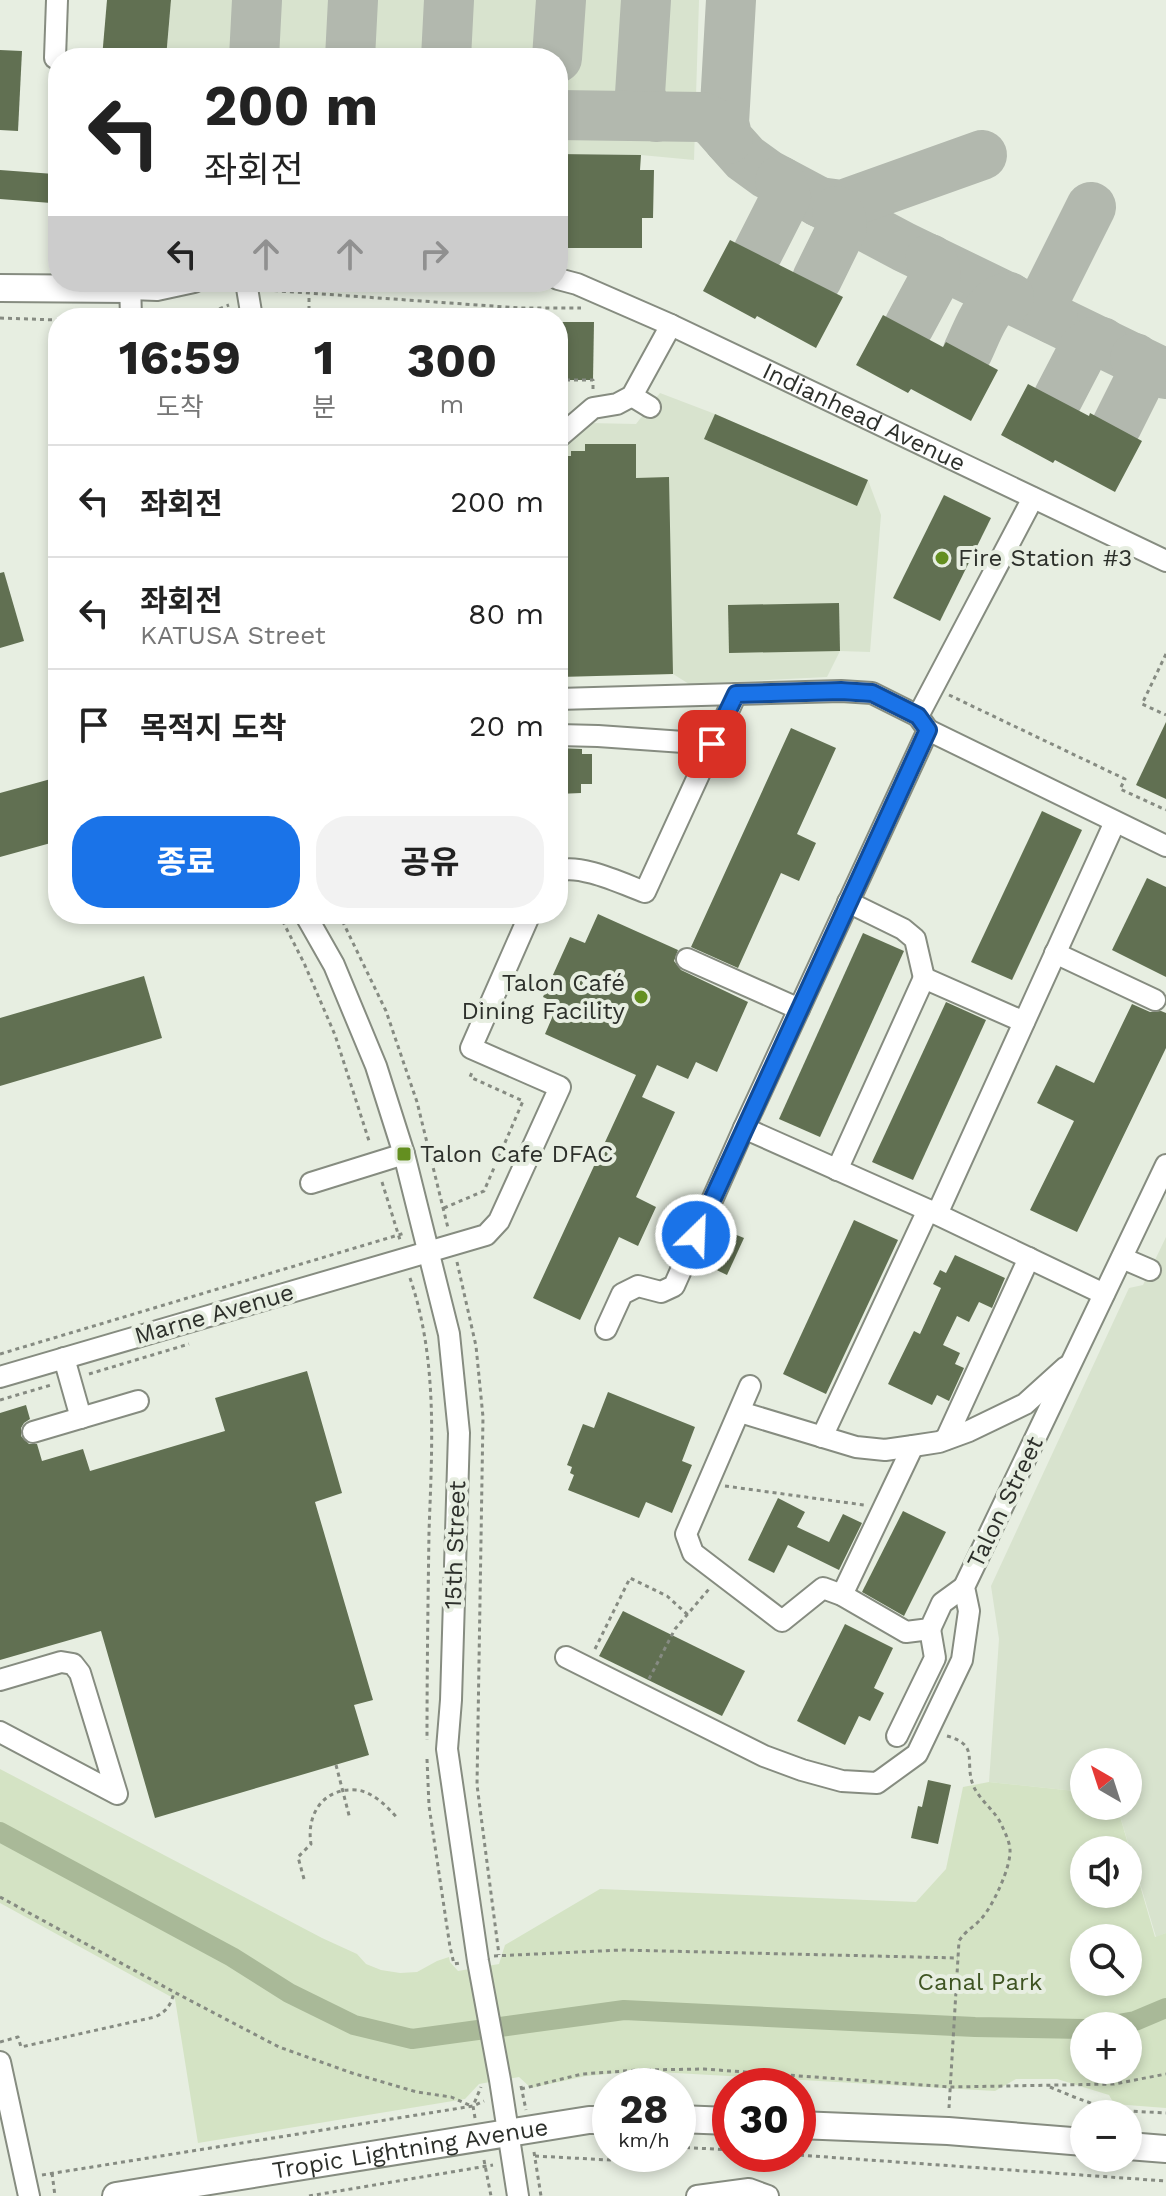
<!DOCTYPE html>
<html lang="ko">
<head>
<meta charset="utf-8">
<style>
  :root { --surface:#fff; --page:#f2f2f2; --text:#222; --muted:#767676; --line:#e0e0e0; --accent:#1a73e8 }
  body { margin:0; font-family:"Work Sans","Noto Sans KR",sans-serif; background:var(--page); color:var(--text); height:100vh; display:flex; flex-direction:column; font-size:30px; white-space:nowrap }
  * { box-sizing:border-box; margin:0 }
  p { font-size:26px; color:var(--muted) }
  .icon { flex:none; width:44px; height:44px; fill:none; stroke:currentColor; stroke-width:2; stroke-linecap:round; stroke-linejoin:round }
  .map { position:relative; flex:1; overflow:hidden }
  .drawer { position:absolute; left:48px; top:308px; width:520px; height:616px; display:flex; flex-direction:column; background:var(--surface); border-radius:32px; box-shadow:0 4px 12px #0003 }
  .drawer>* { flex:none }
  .banner { position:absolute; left:48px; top:48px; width:520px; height:244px; border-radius:32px; box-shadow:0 4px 12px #0003; background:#fff; color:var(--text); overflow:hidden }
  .needle { width:52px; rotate:321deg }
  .controls { position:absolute; left:1070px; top:1748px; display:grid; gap:16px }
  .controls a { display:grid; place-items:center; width:72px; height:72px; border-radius:50%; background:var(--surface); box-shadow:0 4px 12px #0003; font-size:40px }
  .speed { position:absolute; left:592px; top:2068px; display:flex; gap:16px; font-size:40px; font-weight:700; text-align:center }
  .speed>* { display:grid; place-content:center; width:104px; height:104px; border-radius:50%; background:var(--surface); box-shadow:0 4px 12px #0003; line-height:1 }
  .speed small { font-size:20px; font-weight:400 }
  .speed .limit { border:12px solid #d22; background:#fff; color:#111 }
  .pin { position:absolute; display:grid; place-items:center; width:68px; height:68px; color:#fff; margin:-34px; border-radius:16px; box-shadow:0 4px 12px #0006 }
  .me { position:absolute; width:88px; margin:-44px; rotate:24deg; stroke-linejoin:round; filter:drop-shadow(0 0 6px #0008) }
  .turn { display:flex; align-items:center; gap:28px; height:168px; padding:0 24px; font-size:36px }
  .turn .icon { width:104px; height:104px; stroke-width:2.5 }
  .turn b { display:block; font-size:56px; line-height:68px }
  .lanes { display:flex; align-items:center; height:76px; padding:0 24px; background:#0003; justify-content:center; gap:40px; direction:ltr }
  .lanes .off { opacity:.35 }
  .eta { display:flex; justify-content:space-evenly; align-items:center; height:136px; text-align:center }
  .eta b { font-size:48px; font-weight:700; line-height:56px }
  .primary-button { display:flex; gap:16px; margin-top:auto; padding:16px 24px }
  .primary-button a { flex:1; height:92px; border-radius:32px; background:var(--accent); color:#fff; font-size:32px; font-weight:700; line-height:92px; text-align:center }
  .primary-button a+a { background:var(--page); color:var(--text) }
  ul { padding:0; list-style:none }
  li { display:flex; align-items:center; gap:24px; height:112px; padding:0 24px; border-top:2px solid var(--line) }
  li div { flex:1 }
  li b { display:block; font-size:30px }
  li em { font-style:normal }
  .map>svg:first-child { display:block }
</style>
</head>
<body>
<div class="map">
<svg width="1166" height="2196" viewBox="0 0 1166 2196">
  <rect width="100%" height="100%" fill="#e7eee1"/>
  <!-- built -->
  <g fill="#d8e3ce">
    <polygon points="171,0 699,0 694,160 641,155 558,154 558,58 166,58"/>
    <polygon points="660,393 715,414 868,480 881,515 870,652 840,651 827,677 689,684 673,674 558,677 558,449 589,423 636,424"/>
    <polygon points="1166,1237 1166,1933 1156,1937 1117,1806 1128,1806 1128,1762 1084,1762 1084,1792 989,1782 999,1639 991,1586 1129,1288 1143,1285"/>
  </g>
  <!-- green -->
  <path fill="#d4e3c4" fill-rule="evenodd" d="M 0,1769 L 322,1938 L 357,1954 L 366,1964 L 381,1970 L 400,1973 L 417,1972 L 437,1961 L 449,1957 L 450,1962 L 458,1971 L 499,1964 L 505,1945 L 600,1889 L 916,1902 L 946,1869 L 963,1787 L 989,1782 L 1084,1792 L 1084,1806 L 1117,1806 L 1155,1937 L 1166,1933 L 1166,2108 L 1114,2104 L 1109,2095 L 1057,2079 L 1016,2079 L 995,2091 L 640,2071 L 586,2076 L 531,2088 L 519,2077 L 479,2084 L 465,2099 L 198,2143 L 175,1999 L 0,1903 ZM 1084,1850 L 1128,1850 L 1128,1894 L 1084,1894 ZM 1084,1938 L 1128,1938 L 1128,1982 L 1084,1982 ZM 1084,2026 L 1128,2026 L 1128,2070 L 1084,2070 Z"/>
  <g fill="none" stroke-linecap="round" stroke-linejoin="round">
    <!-- canal -->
    <g stroke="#a9b998" stroke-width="20">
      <polyline points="0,1832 232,1957 289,1993 354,2025 412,2039 624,2010 975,2027 1084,2029"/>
      <polyline points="1107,2026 1135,2021 1166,2008"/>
    </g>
    <!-- taxiway -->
    <g stroke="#b2b8ae" stroke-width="50">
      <polyline points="646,0 640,94 645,107 656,117"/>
      <polyline points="731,0 724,123 728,139 745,158 767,174 904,247 1166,374"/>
      <polyline points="254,58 257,0"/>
      <polyline points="350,58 353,0"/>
      <polyline points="446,58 449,0"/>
      <polyline points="557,58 561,0"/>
      <polyline points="558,115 702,117 713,122 728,139"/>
      <polyline points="819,202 842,205 982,155"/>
      <polyline points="758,252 786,197 780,181"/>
      <polyline points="817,279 842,228 841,218 837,211"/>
      <polyline points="1053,319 1045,307 1045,299 1091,207"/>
      <polyline points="909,326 936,276 934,265 930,259"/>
      <path d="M 968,351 C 977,333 986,300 1009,297"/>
      <polyline points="1058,398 1084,348 1093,342 1102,342"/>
      <polyline points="1117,425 1141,377 1140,366 1135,358"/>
    </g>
  </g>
  <!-- building -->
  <g fill="#617052">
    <polygon points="107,0 171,0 166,58 102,58"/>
    <polygon points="0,50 22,51 18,131 0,130"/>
    <polygon points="558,154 641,155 640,170 654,170 653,218 642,218 642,248 558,248"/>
    <polygon points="0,170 54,174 51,203 0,199"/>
    <polygon points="730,240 843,297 816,348 757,316 755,319 703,291"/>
    <polygon points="883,315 943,347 946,342 998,370 971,421 911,389 908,393 856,365"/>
    <polygon points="558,322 594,322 593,380 558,380"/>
    <polygon points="1028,384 1089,416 1090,413 1142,441 1115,492 1055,460 1053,463 1001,435"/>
    <polygon points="715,414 868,480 857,506 704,439"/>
    <polygon points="585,444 636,444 636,478 669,477 673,674 558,677 558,456 571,456 571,451 585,451"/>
    <polygon points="944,495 991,518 940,621 893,598"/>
    <polygon points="4,572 24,641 0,648 0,573"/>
    <polygon points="839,603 840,651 729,653 728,605"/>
    <polygon points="1166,722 1166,799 1136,785"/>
    <polygon points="791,728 836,748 797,834 816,843 799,881 781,873 738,968 691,947"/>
    <polygon points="558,748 582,749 582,754 592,754 592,784 581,784 581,793 558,794"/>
    <polygon points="58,777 58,841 0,857 0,793"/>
    <polygon points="1042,811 1082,830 1012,980 971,962"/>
    <polygon points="1147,878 1166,887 1166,977 1112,950"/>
    <polygon points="598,914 678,950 674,961 681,970 748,1002 717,1072 696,1062 688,1079 657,1065 642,1097 675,1112 636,1197 656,1207 638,1246 619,1237 580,1320 533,1298 636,1075 545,1034 558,1004 543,997 570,937 585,943"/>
    <polygon points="863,933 904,951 820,1137 779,1119"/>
    <polygon points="144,976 162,1038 0,1086 0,1018"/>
    <polygon points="946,1002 986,1020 913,1180 872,1162"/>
    <polygon points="1132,1004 1150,1012 1161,1011 1166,1013 1166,1048 1077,1232 1030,1210 1074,1121 1037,1103 1056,1065 1094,1083"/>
    <polygon points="854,1220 898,1240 826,1394 783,1374"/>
    <polygon points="722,1229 744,1238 727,1275 706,1265"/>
    <polygon points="955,1255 1005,1278 992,1308 979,1302 969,1322 957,1316 943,1345 960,1353 955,1364 964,1368 949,1401 937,1395 932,1405 888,1384 914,1331 920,1334 941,1288 933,1284 940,1270 946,1273"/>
    <polygon points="307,1371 342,1493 315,1502 373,1700 354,1705 369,1755 155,1818 101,1631 0,1660 0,1413 26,1405 30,1419 24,1423 21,1428 21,1436 29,1444 37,1444 42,1461 83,1449 90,1471 225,1431 215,1398"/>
    <polygon points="608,1392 695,1427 682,1461 692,1465 672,1513 646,1502 639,1518 568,1490 574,1475 570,1473 572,1467 567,1465 583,1424 594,1428"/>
    <polygon points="778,1498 805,1512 797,1527 829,1542 843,1514 862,1523 839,1570 788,1545 774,1573 748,1560"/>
    <polygon points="903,1511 946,1532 904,1616 862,1592"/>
    <polygon points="623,1611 745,1671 722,1716 599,1656"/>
    <polygon points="845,1624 893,1648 874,1688 884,1693 870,1721 859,1716 845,1745 797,1721"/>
    <polygon points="928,1780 951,1785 938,1844 911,1838 918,1806 922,1807"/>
  </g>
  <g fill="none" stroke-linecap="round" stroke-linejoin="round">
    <!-- minor casing -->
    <g stroke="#868c80" stroke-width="24">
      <g id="minor">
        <polyline points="55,58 57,0"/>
        <path id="s1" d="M 558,279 L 577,284 L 671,325 L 1166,561"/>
        <polyline points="130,282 131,318"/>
        <polyline points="246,282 252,318"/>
        <polyline points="130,289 157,290 194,282"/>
        <polyline points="632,396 650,407"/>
        <polyline points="558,438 593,408 617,404 632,396 671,325"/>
        <polyline points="558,699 841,691 872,693 918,716"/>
        <polyline points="928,730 1166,846"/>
        <polyline points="558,735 598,736 712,744"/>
        <path d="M 558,871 C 579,863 623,884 645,892 L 736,694"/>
        <polyline points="848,902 903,929 915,939 924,978"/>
        <polyline points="305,914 334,965 376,1066 404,1154 449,1334 459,1433 451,1700 447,1749 478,1961 500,2080 518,2196"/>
        <polyline points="1055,953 1155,1000"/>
        <polyline points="687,959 799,1009"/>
        <polyline points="744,1128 928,1210 1104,1294"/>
        <polyline points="837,1170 924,978 1024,1022"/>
        <polyline points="311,1183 404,1154"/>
        <polyline points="937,1214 1115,822"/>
        <polyline points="1122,1258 1150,1270"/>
        <polyline points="606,1329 622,1294 638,1286 661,1292 674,1286 744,1128 928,730 918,716 1033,498"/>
        <polyline points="64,1358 81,1418"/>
        <polyline points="0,1377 486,1235 499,1221 560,1087 471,1048 530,914"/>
        <polyline points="750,1386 686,1534 693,1553 782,1621 823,1588 842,1595 906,1632 930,1629 942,1603 964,1587"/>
        <polyline points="740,1412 856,1447 885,1450 913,1446 939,1442 969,1431 1025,1404 1066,1367"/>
        <polyline points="33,1432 138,1401"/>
        <polyline points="822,1437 928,1210"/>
        <polyline points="946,1439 1029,1258"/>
        <polyline points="842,1595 913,1446"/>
        <polyline points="566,1657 764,1756 802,1770 842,1781 877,1783 917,1754 962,1660 969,1611 964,1587 1166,1165"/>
        <polyline points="0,1680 61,1662 73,1664 80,1673 117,1794 0,1732"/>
        <polyline points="897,1736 935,1658 930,1629"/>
        <polyline points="0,2062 29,2196"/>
        <polyline points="697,2196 749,2189 768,2196"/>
      </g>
    </g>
    <!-- major casing -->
    <g stroke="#868c80" stroke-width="30">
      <g id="major">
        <polyline points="0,288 130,289"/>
        <polyline points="678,2119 730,2121"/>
        <polyline points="798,2125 948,2131 1084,2142"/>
        <polyline points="1128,2146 1166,2149"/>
        <path id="s2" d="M 116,2196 L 589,2120 L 610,2120"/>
      </g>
    </g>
    <!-- path -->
    <g stroke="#868b82" stroke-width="3" stroke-dasharray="4 4" stroke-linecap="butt">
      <polyline points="266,290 520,308 581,308"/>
      <polyline points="157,310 158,318"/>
      <polyline points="0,318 58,320"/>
      <polyline points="197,318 229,305"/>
      <polyline points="309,318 309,294"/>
      <polyline points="558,380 593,380 593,389"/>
      <polyline points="1166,654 1142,704 1166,715"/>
      <polyline points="949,695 1125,779 1120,789 1166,810"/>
      <polyline points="279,914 304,963 335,1035 370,1144"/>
      <polyline points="339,914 386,1011 417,1102 448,1228"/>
      <polyline points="382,1182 400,1240"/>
      <polyline points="444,1208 484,1191 523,1101 470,1077 473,1070"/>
      <polyline points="457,1262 476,1346 483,1417 477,1785 499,1955"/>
      <path d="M 410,1278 C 438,1360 432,1446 429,1532 C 428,1601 427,1670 427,1740"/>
      <polyline points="0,1354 405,1233"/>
      <polyline points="89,1374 189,1344"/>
      <polyline points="0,1400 51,1385"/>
      <polyline points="725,1486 864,1505"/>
      <polyline points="595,1649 630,1578 667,1596 688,1615"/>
      <polyline points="649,1679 675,1629 709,1589"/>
      <path d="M 947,1736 C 980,1745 964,1761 973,1785 C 979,1800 996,1811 1002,1826 C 1005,1832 1010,1843 1010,1850 C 1011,1867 993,1906 981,1919 C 974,1927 965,1931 959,1941 L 949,2108"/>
      <polyline points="427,1759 429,1806 450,1947 454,1964 460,1963"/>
      <polyline points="336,1765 350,1819"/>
      <path d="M 304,1879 L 298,1857 L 311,1844 C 306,1815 323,1787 357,1790 C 373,1792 388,1807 398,1819"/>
      <polyline points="0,1897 174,1992 279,2047 352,2073 417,2092 451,2097 469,2105"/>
      <polyline points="494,1956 621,1950 958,1958"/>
      <path d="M 0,2042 L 18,2037 L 21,2047 L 155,2017 C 167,2011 171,2005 174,1992"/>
      <polyline points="521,2086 526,2110"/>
      <polyline points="1050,2087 1074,2097 1110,2110 1166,2113"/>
      <polyline points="521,2089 582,2074 639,2070 704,2069 951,2087 1114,2084 1166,2074"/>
      <polyline points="475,2118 473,2106 481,2087"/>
      <polyline points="678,2147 730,2150"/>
      <polyline points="534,2152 541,2196"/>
      <polyline points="784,2154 1166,2181"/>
      <polyline points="535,2156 628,2161 650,2154"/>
      <polyline points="484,2160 491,2196"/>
      <polyline points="52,2173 55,2196"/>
      <polyline points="42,2175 473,2106 484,2101"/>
      <polyline points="309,2196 493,2165"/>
    </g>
    <!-- minor -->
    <use href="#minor" stroke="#fff" stroke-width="20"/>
    <!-- major -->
    <use href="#major" stroke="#fff" stroke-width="26"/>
  </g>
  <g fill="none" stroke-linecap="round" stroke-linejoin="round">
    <!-- route casing -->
    <g stroke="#114b97" stroke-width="20">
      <polyline id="route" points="696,1235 928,730 918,716 872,693 841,691 736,694 712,744"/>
    </g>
    <!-- route -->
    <use href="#route" stroke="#1a73e8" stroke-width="14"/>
  </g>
  <!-- markers -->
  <g fill="#648f20" stroke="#e7eee1" stroke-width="3">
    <circle cx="942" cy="558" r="8"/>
    <circle cx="641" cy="997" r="8"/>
    <rect x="396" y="1146" width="16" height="16" rx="4"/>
  </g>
  <g text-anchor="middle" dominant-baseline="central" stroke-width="8" stroke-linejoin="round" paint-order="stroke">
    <!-- street labels -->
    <g font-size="24" fill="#2d302b" stroke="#e7eee1">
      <text stroke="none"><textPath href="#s1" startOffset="336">Indianhead Avenue</textPath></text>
      <text transform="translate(214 1314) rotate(-16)">Marne Avenue</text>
      <text transform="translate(1005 1502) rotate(-64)">Talon Street</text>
      <text transform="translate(455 1545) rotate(-88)">15th Street</text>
      <text stroke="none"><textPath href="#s2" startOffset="298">Tropic Lightning Avenue</textPath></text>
    </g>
    <!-- poi labels -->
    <g font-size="24" fill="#2d302b" stroke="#e7eee1" text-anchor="start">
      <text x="958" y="558">Fire Station #3</text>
      <text x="625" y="983" text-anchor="end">Talon Café<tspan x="625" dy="28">Dining Facility</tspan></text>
      <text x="420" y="1154">Talon Cafe DFAC</text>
    </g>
    <!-- park labels -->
    <g font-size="24" fill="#3e5422" stroke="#e7eee1">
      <text x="980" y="1982">Canal Park</text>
    </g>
  </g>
</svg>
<div class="controls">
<a><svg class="needle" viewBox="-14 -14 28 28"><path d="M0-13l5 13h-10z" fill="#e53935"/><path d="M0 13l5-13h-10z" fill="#767676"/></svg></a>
<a><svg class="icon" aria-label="sound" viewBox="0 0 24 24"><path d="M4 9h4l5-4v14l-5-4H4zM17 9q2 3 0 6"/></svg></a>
<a><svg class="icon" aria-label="search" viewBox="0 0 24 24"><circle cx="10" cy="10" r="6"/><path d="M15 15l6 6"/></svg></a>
<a>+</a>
<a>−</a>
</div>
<div class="speed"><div>28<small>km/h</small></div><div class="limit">30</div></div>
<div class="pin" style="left:712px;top:744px;background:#d93025"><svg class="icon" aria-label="arrive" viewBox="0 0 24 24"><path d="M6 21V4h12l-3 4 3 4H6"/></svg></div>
<svg class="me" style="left:696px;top:1235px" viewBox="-20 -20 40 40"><circle r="17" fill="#1a73e8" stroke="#fff" stroke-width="3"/><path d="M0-11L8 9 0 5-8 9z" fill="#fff"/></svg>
<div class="banner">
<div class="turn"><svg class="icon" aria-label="left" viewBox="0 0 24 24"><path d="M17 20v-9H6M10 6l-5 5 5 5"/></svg><div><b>200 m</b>좌회전</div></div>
<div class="lanes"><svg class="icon" aria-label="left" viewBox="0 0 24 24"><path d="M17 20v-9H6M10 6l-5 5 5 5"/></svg><svg class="icon off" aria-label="ahead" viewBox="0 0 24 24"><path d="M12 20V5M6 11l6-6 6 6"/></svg><svg class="icon off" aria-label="ahead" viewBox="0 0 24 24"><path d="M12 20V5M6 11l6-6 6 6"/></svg><svg class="icon off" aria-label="right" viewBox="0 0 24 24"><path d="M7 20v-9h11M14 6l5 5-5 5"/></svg></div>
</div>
<section class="drawer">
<div class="eta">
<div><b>16:59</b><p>도착</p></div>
<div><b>1</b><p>분</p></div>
<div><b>300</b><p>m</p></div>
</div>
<ul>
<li><svg class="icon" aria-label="left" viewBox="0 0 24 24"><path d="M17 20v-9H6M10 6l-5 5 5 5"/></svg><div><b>좌회전</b></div><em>200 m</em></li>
<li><svg class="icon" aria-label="left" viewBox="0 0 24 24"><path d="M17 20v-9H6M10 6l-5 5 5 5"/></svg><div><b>좌회전</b><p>KATUSA Street</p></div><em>80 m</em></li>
<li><svg class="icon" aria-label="arrive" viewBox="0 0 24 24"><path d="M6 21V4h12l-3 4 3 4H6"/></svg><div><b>목적지 도착</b></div><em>20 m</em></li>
</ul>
<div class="primary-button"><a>종료</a><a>공유</a></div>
</section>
</div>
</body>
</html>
